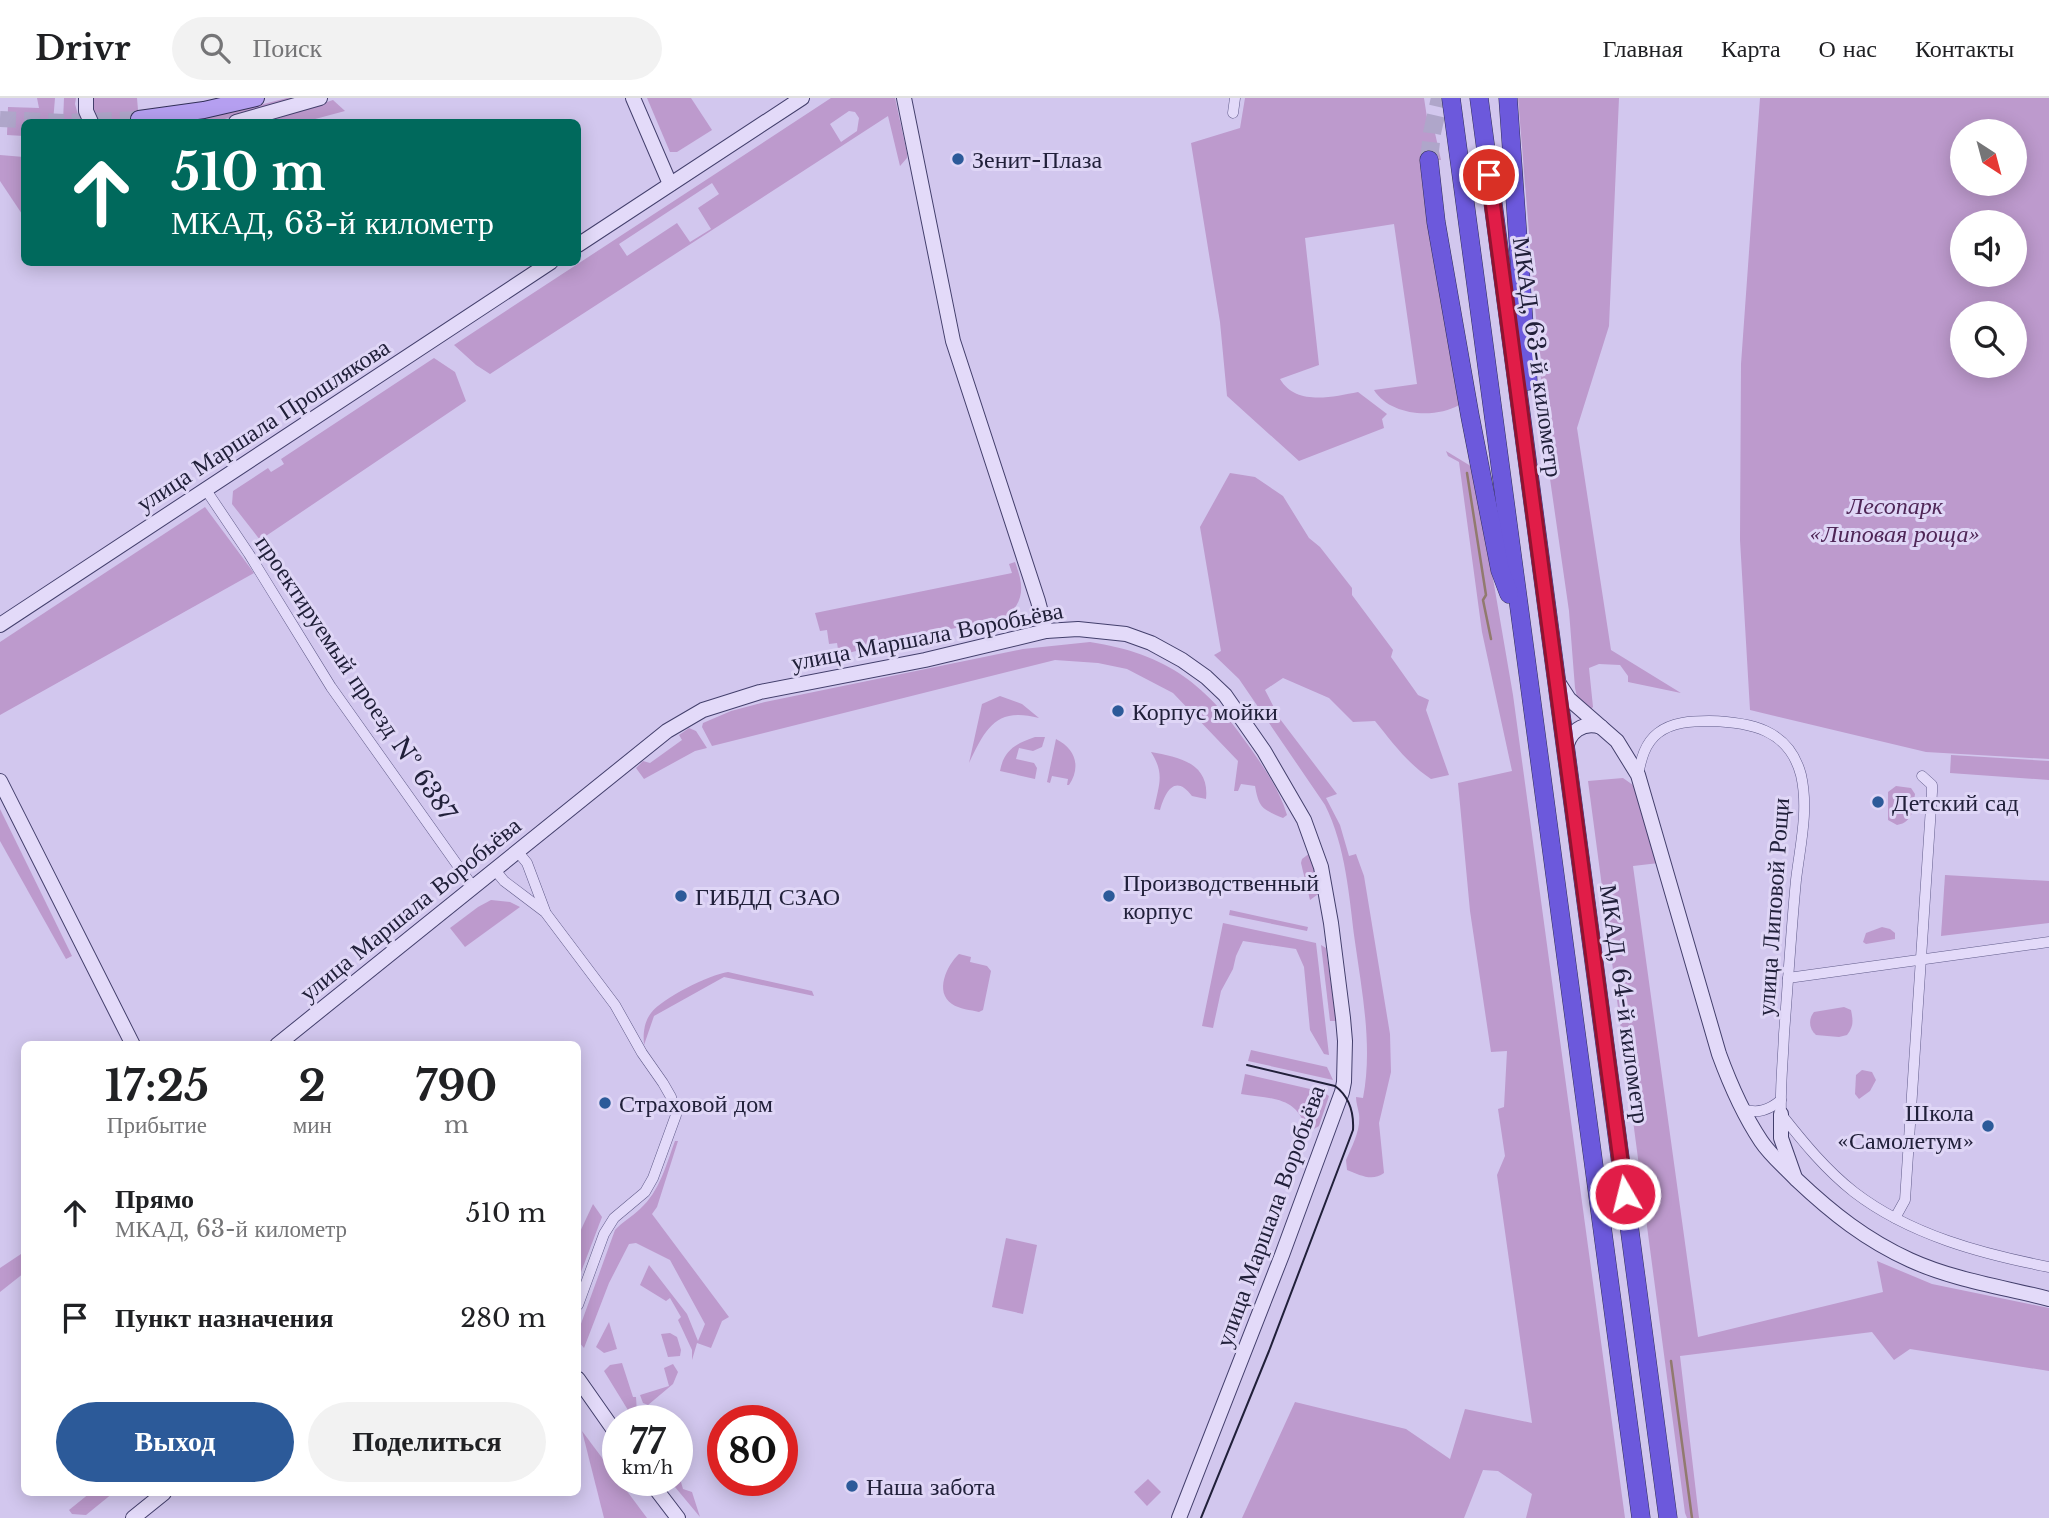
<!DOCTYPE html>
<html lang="ru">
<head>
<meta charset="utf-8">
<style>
  :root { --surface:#fff; --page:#f2f2f2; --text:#202124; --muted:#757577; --line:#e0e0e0; --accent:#2c5a99 }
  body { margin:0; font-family:"Libre Baskerville",serif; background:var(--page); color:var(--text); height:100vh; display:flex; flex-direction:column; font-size:26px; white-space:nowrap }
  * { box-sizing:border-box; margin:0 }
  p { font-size:23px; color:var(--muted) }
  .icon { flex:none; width:38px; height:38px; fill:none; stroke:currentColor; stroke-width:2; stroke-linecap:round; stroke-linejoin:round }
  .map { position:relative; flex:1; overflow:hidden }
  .details { position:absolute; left:21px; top:943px; width:560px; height:455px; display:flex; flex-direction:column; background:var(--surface); border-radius:10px; box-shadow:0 4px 18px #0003 }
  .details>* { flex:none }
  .hud { position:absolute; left:21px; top:21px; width:560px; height:147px; border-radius:10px; box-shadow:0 4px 18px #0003; background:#00695c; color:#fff; overflow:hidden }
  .needle { width:46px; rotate:144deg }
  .buttons { position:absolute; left:1950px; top:21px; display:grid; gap:14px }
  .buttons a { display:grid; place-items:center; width:77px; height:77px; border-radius:50%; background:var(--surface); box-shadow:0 4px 18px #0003; font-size:35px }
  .speed { position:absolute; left:602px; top:1307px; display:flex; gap:14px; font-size:35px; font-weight:700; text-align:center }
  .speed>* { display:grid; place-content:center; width:91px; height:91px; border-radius:50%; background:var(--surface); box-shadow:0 4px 18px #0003; line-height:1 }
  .speed small { font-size:18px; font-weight:400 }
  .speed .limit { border:10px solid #d22; background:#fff; color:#111 }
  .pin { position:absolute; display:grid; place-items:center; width:60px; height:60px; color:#fff; margin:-30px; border:4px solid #fff; border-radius:50%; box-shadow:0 2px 7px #0007 }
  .me { position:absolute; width:77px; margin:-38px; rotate:352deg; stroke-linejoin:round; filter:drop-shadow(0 0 5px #0008) }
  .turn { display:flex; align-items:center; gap:24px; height:147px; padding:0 35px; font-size:32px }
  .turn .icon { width:91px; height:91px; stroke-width:2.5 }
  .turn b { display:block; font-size:49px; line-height:60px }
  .eta { display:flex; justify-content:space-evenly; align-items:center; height:119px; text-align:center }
  .eta b { font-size:42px; font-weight:700; line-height:49px }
  .button { display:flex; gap:14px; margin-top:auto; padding:14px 35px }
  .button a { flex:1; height:80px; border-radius:42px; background:var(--accent); color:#fff; font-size:28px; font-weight:700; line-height:80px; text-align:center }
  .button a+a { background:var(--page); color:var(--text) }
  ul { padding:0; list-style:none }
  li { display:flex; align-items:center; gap:21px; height:105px; padding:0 35px }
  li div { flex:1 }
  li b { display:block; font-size:26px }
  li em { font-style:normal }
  header { display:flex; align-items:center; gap:42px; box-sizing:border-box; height:98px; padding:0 35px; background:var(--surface); border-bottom:2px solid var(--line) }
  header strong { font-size:33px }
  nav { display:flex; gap:38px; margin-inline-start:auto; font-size:24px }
  .search { width:490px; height:63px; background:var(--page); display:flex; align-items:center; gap:18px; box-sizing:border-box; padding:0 24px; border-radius:38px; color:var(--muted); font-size:26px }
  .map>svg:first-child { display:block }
</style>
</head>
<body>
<header>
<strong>Drivr</strong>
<div class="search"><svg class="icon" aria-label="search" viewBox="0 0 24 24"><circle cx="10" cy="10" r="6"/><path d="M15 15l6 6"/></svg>Поиск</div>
<nav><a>Главная</a><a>Карта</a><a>О нас</a><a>Контакты</a></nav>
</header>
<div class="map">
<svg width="2049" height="1420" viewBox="0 0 2049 1420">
  <rect width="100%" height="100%" fill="#d2c7ee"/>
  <!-- green -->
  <g fill="#bd9acd" fill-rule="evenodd">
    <polygon points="37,0 55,0 53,24 24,24 24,38 7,37 8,9 39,10"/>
    <polygon points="64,0 76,0 75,6 80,24 63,24"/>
    <polygon points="93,0 137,0 139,24 99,24 93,12"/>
    <polygon points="287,0 306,0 213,24 171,24 236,13"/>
    <polygon points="647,0 691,0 712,32 677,54 670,54"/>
    <path d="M 831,0 L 895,0 L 907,55 L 907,60 L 900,68 L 888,18 L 490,276 L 476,267 L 454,247 ZM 849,13 L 855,14 L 859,20 L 857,33 L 841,44 L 830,26 ZM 712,85 L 719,96 L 698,110 L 711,131 L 690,144 L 677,125 L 627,158 L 619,146 Z"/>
    <path d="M 1245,0 L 1424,0 L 1428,26 L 1433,26 L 1441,62 L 1422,62 L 1459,307 C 1435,321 1390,318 1374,292 L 1417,286 L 1394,126 L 1305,140 L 1319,267 L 1280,281 C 1296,308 1332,299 1358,294 L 1387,316 L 1382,321 L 1384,330 L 1299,363 L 1227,298 L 1220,224 L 1191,45 L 1240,30 Z"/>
    <polygon points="1518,0 1619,0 1609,228 1577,330 1611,552 1681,595 1628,584 1628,578 1620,567 1599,566 1589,570 1593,609 1589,613 1577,599 1575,590 1569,513 1548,367"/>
    <path d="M 1760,0 L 2049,0 L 2049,661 L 1926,654 L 1750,612 L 1740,442 L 1741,266 ZM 2014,33 L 2014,86 L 1962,86 L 1962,33 ZM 2014,124 L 2014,177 L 1962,177 L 1962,124 ZM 1962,215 L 2014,215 L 2014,268 L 1962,268 Z"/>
    <polygon points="333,2 345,13 304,24 266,24"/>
    <polygon points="0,57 24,59 24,119 0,83"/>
    <polygon points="434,260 455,274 466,303 260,442 232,406 233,393 268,370 271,374 284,366 281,361"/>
    <polygon points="1446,353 1474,370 1513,597 1625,1420 1526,1420 1532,1396 1498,1373 1483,1372 1464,1420 1242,1420 1295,1304 1406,1331 1450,1361 1465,1311 1532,1325 1497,1077 1505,1058 1498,1011 1504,1009 1507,953 1491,954 1470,813 1458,685 1512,673 1482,534 1459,364 1448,358"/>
    <path d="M 1230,375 L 1255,379 L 1283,398 L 1309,440 L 1320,449 L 1352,490 L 1352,497 L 1393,552 L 1391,559 L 1418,597 L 1429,602 L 1426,612 L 1449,677 L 1431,681 C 1408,666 1392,644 1375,623 L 1353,624 L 1329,600 L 1283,580 L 1265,592 L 1280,621 L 1337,696 L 1326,700 L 1340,727 L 1349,758 L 1356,756 L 1364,778 L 1390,936 L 1391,974 L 1379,1025 L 1384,1075 C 1372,1084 1360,1077 1347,1072 L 1346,1062 C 1352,1048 1361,1032 1359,1016 C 1358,1010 1356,1005 1356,999 L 1363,1000 C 1373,949 1362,894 1355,844 C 1349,798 1346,749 1325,707 L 1239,581 L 1214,557 L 1221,553 L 1200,429 Z"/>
    <polygon points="205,409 254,475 0,617 0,544"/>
    <path d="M 1015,464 C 1023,485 1026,502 1007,518 L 839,557 L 837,545 L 829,546 L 827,532 L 820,533 L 815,515 L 1012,475 L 1009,466 Z"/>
    <path d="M 1090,544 C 1168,556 1207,587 1251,651 C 1265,671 1280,693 1287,717 L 1283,720 C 1262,711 1259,710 1255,688 L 1241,686 L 1238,693 L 1234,693 L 1238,663 L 1173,595 L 1127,571 L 1098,565 L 1055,562 L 712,648 L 702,629 L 703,625 L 731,613 L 765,604 L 1023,551 Z"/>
    <path d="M 1000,598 L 1022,606 L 1039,620 C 996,609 986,630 969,665 L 982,606 Z"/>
    <polygon points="689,630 696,633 707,650 695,653 644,681 636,670 643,663 650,665 682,642 679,637"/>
    <path d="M 1035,639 L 1045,639 L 1042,649 L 1033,653 L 1019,650 L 1016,661 L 1034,665 L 1037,670 L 1035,681 L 1000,673 C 1004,652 1015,646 1035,639 Z"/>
    <path d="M 1056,641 C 1076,651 1081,669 1069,687 L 1067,687 L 1068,681 L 1052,678 L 1050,685 L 1047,684 Z"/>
    <path d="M 1151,654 C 1179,659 1210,665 1206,701 L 1192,698 C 1175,675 1165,694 1160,712 L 1154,711 C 1159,686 1165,676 1151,654 Z"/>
    <polygon points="1951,657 2049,663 2049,682 1950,675"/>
    <polygon points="1623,680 1633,687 1659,765 1633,768 1698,1239 1883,1194 1877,1163 1932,1186 2049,1210 2049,1273 1910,1251 1894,1262 1872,1234 1680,1258 1699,1420 1687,1420 1685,1415 1588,683"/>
    <path d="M 1896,688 L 1911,690 L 1915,696 C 1913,710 1914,724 1897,727 L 1888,722 L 1888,694 Z"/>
    <polygon points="0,711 72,858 66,861 0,743"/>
    <polygon points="1310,755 1321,794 1310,802 1301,765 1302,761"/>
    <polygon points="1945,777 2049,783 2049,825 1941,838"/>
    <polygon points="491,802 510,804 520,809 465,849 450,830 478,809"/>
    <polygon points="1230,812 1308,829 1307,833 1229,817"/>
    <polygon points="1223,825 1316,845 1329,957 1324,956 1310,932 1304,869 1296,851 1243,843 1236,858 1233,871 1221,893 1213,930 1202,928"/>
    <polygon points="1882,829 1890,831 1895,835 1895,841 1866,846 1863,844 1866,835"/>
    <polygon points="1321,847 1326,850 1336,923 1330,923"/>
    <path d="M 959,856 L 971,859 L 970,864 L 987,868 L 991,873 L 983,912 L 979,914 C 971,912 959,911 952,906 C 934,894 947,867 959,856 Z"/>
    <path d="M 728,874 L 812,893 L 814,898 L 724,879 L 654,918 L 644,947 C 643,936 644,924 651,915 C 662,900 709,877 728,874 Z"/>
    <path d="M 1844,909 L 1851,912 C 1853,922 1854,928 1847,937 L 1839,939 L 1816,937 C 1809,931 1808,921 1814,914 Z"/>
    <polygon points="1251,952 1327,969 1333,982 1248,963"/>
    <polygon points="1862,972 1872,974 1876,982 1870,993 1859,1001 1855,996 1856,977"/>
    <path d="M 1245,976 L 1323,994 L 1329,998 L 1319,1028 L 1307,1035 C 1299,998 1272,1001 1241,996 Z"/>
    <path d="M 675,1043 L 678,1043 L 657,1109 L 652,1116 L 729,1219 L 722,1223 L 711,1250 L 697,1245 L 692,1262 L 692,1252 L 678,1222 L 681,1219 L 670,1200 L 666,1203 L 640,1187 L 649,1167 L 687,1216 L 698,1243 L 705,1226 L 670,1162 L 636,1145 L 629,1146 L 609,1185 L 584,1250 L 578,1243 L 578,1234 L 615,1132 C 622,1124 632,1119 640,1111 C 660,1093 666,1067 675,1043 Z"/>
    <polygon points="593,1106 602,1119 578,1182 578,1138"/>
    <polygon points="1006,1140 1037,1147 1023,1216 992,1209"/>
    <polygon points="24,1154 24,1175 0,1194 0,1170"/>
    <polygon points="609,1224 617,1251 604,1255 596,1249"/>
    <polygon points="670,1235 677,1239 681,1252 680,1258 668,1259 661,1236"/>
    <polygon points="622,1265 633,1299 636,1299 637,1315 631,1317 604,1273 610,1267"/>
    <polygon points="673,1266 678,1274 673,1286 648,1307 643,1305 640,1297 669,1288 664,1270"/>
    <polygon points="582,1333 647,1420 604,1420"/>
    <polygon points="677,1370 683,1391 692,1394 700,1419 670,1383 677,1382"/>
    <polygon points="1148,1381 1161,1394 1147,1408 1134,1394"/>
    <polygon points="90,1395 113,1395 86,1417 72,1416 69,1412"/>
  </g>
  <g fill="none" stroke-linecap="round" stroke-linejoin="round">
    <!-- stream -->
    <g stroke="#917a6e" stroke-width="2.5">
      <polyline points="1467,375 1486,497 1483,502 1491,541"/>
      <polyline points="1671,1263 1692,1420"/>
    </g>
    <!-- primary-tunnel -->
    <polyline stroke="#afa6ca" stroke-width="16" stroke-dasharray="16 8" stroke-linecap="butt" points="0,21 66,24 139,21"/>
    <!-- highway-tunnel -->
    <polyline stroke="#afa6ca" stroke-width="18" stroke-dasharray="18 9" stroke-linecap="butt" points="1429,62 1432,35 1440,0"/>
    <!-- street casing -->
    <g stroke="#615c8a" stroke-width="11">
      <g id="street">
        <polyline points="1233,15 1235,0"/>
        <polyline points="206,392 249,456 331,589 473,789"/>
        <path d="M 1638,677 C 1641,661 1645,645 1658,635 C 1672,624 1692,623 1709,623 C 1750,624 1789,631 1801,677 C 1809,712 1800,748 1796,782 C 1791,834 1788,885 1784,936 C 1783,963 1780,989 1781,1016 C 1803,1044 1826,1072 1854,1094 C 1910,1137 1982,1156 2049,1169"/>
        <polyline points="518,754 527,765 545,813"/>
        <polyline points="495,772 504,783 545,814 615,907 642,955 663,985 671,999 676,1017 653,1080 645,1094 614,1120 604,1136 578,1207"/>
        <polyline points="1788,880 2049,844"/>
        <path d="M 1743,1011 C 1758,1016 1769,1012 1781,1002"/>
        <polyline points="1895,1120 1905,1102 1932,694 1932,687 1922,678"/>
      </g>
    </g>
    <!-- secondary casing -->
    <g stroke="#433f6c" stroke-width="16">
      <g id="secondary">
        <polyline points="86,0 86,13 91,24"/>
        <polyline points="633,0 670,86"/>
        <polyline points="904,0 953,243 1038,503 1046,533"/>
        <polyline points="236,24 320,0"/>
        <polyline points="578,147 802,0"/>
        <polyline points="0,527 551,164"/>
        <path d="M 1558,584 L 1569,601 L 1617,643 L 1638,677 L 1719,956 C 1730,986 1743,1016 1761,1043 C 1771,1058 1785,1069 1797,1082 C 1832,1115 1866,1142 1910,1162 C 1954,1182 2003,1189 2049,1201"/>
        <path d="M 1566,652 C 1568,634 1583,623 1601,629"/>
        <polyline points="0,683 133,947"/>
        <polyline points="277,947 667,633 703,612 760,594 925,562 1046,533 1078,531 1126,536 1151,545 1182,562 1206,579 1225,597 1264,653 1304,722 1321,769 1331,825 1343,920 1345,943 1344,984 1342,994 1282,1157 1179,1420"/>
        <polyline points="1781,1016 1781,1040 1794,1077"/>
        <polyline points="578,1281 618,1338"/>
        <polyline points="649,1382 678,1420"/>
        <polyline points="133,1420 164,1395"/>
      </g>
    </g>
    <!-- primary casing -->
    <g stroke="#323058" stroke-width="18">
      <polyline id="primary" points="139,21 204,12 256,0"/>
    </g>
    <!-- highway casing -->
    <g stroke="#323058" stroke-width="19">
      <g id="highway">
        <polyline points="1451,0 1641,1420"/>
        <polyline points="1479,0 1668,1420"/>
        <polyline points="1508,0 1528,283"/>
        <polyline points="1429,62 1436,124 1470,318 1500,472 1509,496"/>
      </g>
    </g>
    <!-- street -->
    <use href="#street" stroke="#e3daf9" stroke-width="10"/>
    <!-- secondary -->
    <use href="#secondary" stroke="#e3daf9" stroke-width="14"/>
    <!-- primary -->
    <use href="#primary" stroke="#b59ff0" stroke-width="16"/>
    <!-- highway -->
    <use href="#highway" stroke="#6c59dc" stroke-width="18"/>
    <!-- tram -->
    <path stroke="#21203a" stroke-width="2" d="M 1201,1420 L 1269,1253 L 1353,1032 C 1354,1014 1350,999 1335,988 L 1247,967"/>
  </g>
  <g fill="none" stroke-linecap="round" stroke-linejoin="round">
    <!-- route casing -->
    <g stroke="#92132f" stroke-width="18">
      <polyline id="route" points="1489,77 1625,1096"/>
    </g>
    <!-- route -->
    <use href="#route" stroke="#e11d48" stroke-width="12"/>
  </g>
  <!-- markers -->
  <g fill="#2c5a99" stroke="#dfd6f6" stroke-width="2.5">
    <circle cx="958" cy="61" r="7"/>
    <circle cx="1118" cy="613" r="7"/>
    <circle cx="1878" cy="704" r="7"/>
    <circle cx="681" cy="798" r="7"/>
    <circle cx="1109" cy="798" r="7"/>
    <circle cx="605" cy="1005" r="7"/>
    <circle cx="1988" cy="1028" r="7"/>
    <circle cx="852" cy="1388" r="7"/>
  </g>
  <g text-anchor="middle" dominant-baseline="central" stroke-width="6" stroke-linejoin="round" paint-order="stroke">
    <!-- poi labels -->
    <g font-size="24" fill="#21203a" stroke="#dfd6f6" text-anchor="start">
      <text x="972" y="61">Зенит-Плаза</text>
      <text x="1132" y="613">Корпус мойки</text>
      <text x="1892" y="704">Детский сад</text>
      <text x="1123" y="784">Производственный<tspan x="1123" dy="28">корпус</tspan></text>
      <text x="695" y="798">ГИБДД СЗАО</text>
      <text x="619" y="1005">Страховой дом</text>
      <text x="1974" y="1014" text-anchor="end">Школа<tspan x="1974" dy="28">«Самолетум»</tspan></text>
      <text x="866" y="1388">Наша забота</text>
    </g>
    <!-- street labels -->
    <g font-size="24" fill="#21203a" stroke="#dfd6f6">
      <text transform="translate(1538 259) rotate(82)">МКАД, 63-й километр</text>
      <text transform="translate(263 327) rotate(-33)">улица Маршала Прошлякова</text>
      <text transform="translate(927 538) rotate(-11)">улица Маршала Воробьёва</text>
      <text transform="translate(356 580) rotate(56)">проектируемый проезд № 6387</text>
      <text transform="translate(1773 809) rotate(-86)">улица Липовой Рощи</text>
      <text transform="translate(410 811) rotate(-39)">улица Маршала Воробьёва</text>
      <text transform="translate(1625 906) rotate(82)">МКАД, 64-й километр</text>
      <text transform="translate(1270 1118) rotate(-70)">улица Маршала Воробьёва</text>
    </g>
    <!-- park labels -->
    <g font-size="24" font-style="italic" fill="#4f2657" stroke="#dfd6f6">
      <text x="1895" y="407">Лесопарк<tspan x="1895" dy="28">«Липовая роща»</tspan></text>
    </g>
  </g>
</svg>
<div class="buttons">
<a><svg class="needle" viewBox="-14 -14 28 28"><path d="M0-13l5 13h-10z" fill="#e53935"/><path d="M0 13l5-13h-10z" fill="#757577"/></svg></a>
<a><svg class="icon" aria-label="sound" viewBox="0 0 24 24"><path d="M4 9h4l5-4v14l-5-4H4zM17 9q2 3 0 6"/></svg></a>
<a><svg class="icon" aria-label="search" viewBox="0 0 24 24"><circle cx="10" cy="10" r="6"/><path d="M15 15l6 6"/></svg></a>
</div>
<div class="speed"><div>77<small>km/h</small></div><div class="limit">80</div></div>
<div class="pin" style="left:1489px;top:77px;background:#d93025"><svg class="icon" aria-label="arrive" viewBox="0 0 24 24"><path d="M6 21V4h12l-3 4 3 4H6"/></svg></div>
<svg class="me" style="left:1625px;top:1096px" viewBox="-20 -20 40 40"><circle r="17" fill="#e11d48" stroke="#fff" stroke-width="3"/><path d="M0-11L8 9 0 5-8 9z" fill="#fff"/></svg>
<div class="hud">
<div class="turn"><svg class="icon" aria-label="ahead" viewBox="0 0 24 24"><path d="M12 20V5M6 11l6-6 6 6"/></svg><div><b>510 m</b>МКАД, 63-й километр</div></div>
</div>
<section class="details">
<div class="eta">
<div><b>17:25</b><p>Прибытие</p></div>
<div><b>2</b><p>мин</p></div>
<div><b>790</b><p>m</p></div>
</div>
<ul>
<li><svg class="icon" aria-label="ahead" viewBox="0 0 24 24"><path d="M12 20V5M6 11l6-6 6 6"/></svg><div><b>Прямо</b><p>МКАД, 63-й километр</p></div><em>510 m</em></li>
<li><svg class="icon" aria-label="arrive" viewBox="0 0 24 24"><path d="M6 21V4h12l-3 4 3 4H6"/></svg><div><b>Пункт назначения</b></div><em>280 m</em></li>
</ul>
<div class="button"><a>Выход</a><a>Поделиться</a></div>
</section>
</div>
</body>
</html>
